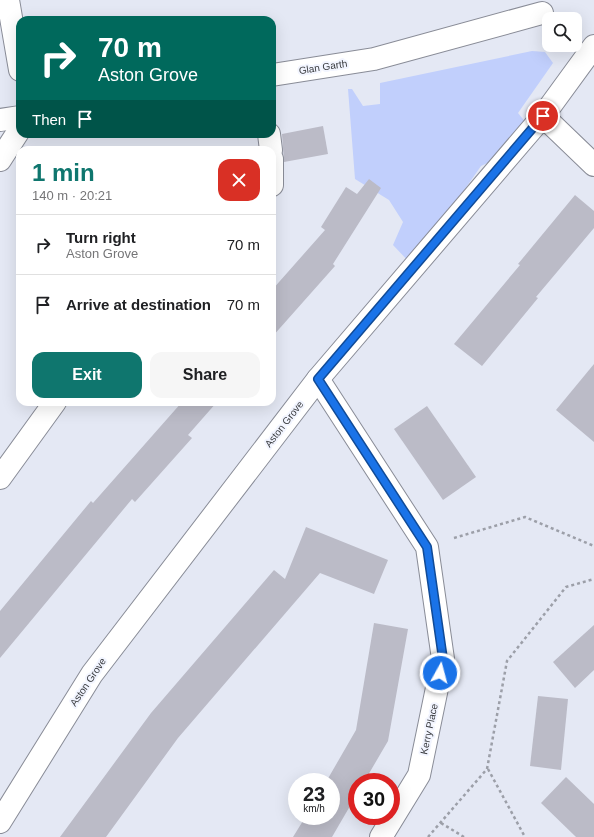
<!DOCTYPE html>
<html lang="en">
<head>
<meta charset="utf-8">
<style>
  :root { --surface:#fff; --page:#f6f6f6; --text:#202124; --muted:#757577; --line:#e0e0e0; --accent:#0f766e }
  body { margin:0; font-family:Helvetica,sans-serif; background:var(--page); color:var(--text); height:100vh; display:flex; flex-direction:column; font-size:15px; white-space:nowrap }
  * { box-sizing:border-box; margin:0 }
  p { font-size:13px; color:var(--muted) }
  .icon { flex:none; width:22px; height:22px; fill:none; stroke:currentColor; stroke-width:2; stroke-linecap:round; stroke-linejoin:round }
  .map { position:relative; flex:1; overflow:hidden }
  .details { position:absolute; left:16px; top:146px; width:260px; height:260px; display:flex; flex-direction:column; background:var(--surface); border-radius:12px; box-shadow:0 4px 16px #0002 }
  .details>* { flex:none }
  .top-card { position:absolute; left:16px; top:16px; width:260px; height:122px; border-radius:12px; box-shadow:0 4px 16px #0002; background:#00695c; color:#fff; overflow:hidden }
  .tools { position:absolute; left:542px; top:12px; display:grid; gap:8px }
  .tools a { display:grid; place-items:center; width:40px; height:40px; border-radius:8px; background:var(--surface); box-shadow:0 4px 16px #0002; font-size:20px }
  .speed { position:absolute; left:288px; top:773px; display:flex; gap:8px; font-size:20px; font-weight:700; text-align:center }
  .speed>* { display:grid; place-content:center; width:52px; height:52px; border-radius:50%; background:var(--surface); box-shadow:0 4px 16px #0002; line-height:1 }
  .speed small { font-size:10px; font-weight:400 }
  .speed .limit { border:6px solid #d22; background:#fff; color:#111 }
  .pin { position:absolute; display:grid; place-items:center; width:34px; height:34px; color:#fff; margin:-17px; border:2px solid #fff; border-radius:50%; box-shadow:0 1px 4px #0007 }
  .me { position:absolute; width:44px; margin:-22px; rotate:7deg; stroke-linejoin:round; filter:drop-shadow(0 0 3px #0008) }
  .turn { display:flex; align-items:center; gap:14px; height:84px; padding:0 16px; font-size:18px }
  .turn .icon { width:52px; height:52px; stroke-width:2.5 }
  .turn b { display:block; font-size:28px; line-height:34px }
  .then { display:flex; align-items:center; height:38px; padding:0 16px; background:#0003; gap:8px; font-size:15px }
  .round { display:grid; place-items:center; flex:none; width:42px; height:42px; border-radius:12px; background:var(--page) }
  .summary { display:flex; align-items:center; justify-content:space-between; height:68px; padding:0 16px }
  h1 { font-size:24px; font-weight:600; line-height:30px; color:var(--accent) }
  .cta { display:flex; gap:8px; margin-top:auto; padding:8px 16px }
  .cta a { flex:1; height:46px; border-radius:12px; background:var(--accent); color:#fff; font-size:16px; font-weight:600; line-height:46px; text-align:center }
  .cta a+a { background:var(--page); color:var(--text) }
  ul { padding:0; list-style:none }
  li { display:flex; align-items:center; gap:12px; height:60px; padding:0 16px; border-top:1px solid var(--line) }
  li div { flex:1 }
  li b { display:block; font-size:15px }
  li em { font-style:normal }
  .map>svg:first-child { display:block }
</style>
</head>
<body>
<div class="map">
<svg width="594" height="837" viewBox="0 0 594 837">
  <rect width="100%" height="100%" fill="#e4e8f4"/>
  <!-- green -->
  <polygon fill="#c1cffc" points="532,51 545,52 553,63 518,113 531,129 521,147 481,166 412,265 393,245 403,222 389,200 355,179 348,89 352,89 363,106 380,104 380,83"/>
  <!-- building -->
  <g fill="#bbbbc7">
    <polygon points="323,126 328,154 284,162 282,134"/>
    <polygon points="369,179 381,188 333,264 335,266 272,337 272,290 325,230 321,227 346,187 357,194"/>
    <polygon points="575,195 594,211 594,228 536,297 538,298 482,366 454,344 520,265 518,264"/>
    <polygon points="594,364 594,442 556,410"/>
    <polygon points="182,402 217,402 188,435 192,438 135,502 132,499 0,658 0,611 91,501 93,503"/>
    <polygon points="427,406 476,477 443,500 394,429"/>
    <polygon points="306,527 388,560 374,594 320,573 178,738 106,837 60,837 151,713 274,570 285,579"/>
    <polygon points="374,623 408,629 388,741 364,782 357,782 357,794 332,837 293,837 306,816 331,816 331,782 326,782 356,730"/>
    <polygon points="594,625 594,670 575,688 553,662"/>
    <polygon points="538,696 568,699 561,770 530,766"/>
    <polygon points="566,777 594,804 594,837 576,837 541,803"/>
  </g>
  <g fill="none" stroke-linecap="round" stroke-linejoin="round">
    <!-- minor casing -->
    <g stroke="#898c97" stroke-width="24">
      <g id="minor">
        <polyline points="8,0 20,70"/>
        <polyline points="272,75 374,59 542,13"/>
        <polyline points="543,116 594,165"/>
        <polyline points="0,120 20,117"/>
        <polyline points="269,134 271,150"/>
        <polyline points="272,159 272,185"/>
        <polyline points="0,160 20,129"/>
        <polyline points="318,379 427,547 443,659 419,775 381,837"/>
        <polyline points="0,478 55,402"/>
        <polyline points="0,822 92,674 318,379 543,116 594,46"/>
      </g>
    </g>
    <!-- path -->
    <g stroke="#9c9fa8" stroke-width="2.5" stroke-dasharray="3 3" stroke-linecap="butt">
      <polyline points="454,538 525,517 594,546"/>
      <polyline points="488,769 525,837"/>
      <polyline points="441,823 464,837"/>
      <polyline points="428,837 487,769 507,661 566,587 594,579"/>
    </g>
    <!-- minor -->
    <use href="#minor" stroke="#fff" stroke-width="22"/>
  </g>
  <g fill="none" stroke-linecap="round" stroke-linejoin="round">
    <!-- route casing -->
    <g stroke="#114b97" stroke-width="10">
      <polyline id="route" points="440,673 443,659 427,547 318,379 543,116"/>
    </g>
    <!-- route -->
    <use href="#route" stroke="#1a73e8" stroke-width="7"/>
  </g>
  <g text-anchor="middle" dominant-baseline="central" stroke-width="4" stroke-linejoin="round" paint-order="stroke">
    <!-- street labels -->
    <g font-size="10" fill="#383a3e" stroke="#f2f5ff">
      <text transform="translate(323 67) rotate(-9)">Glan Garth</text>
      <text transform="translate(284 424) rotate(-52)">Aston Grove</text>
      <text transform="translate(88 682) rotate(-56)">Aston Grove</text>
      <text transform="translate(429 729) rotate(-78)">Kerry Place</text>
    </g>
  </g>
</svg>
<div class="tools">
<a><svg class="icon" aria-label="search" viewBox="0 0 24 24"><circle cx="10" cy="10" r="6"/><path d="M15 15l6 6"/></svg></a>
</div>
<div class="speed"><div>23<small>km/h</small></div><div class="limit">30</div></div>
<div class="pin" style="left:543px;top:116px;background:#d93025"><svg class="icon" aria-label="arrive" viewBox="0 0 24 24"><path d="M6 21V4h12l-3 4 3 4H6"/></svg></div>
<svg class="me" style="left:440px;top:673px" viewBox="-20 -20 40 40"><circle r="17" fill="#1a73e8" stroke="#fff" stroke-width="3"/><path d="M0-11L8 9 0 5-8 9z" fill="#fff"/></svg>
<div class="top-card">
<div class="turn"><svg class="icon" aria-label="right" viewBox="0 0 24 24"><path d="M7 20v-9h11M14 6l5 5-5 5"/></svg><div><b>70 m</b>Aston Grove</div></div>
<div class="then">Then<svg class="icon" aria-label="arrive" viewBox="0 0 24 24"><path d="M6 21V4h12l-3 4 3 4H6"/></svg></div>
</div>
<section class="details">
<div class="summary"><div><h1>1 min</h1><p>140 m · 20:21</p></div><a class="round" style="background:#d93025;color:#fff"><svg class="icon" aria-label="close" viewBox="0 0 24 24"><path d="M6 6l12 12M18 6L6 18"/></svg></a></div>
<ul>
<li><svg class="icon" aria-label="right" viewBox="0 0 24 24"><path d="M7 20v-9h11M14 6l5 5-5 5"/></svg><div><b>Turn right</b><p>Aston Grove</p></div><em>70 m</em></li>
<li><svg class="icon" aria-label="arrive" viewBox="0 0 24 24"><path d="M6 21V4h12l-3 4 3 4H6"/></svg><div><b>Arrive at destination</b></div><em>70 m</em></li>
</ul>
<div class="cta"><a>Exit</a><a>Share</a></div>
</section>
</div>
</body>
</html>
